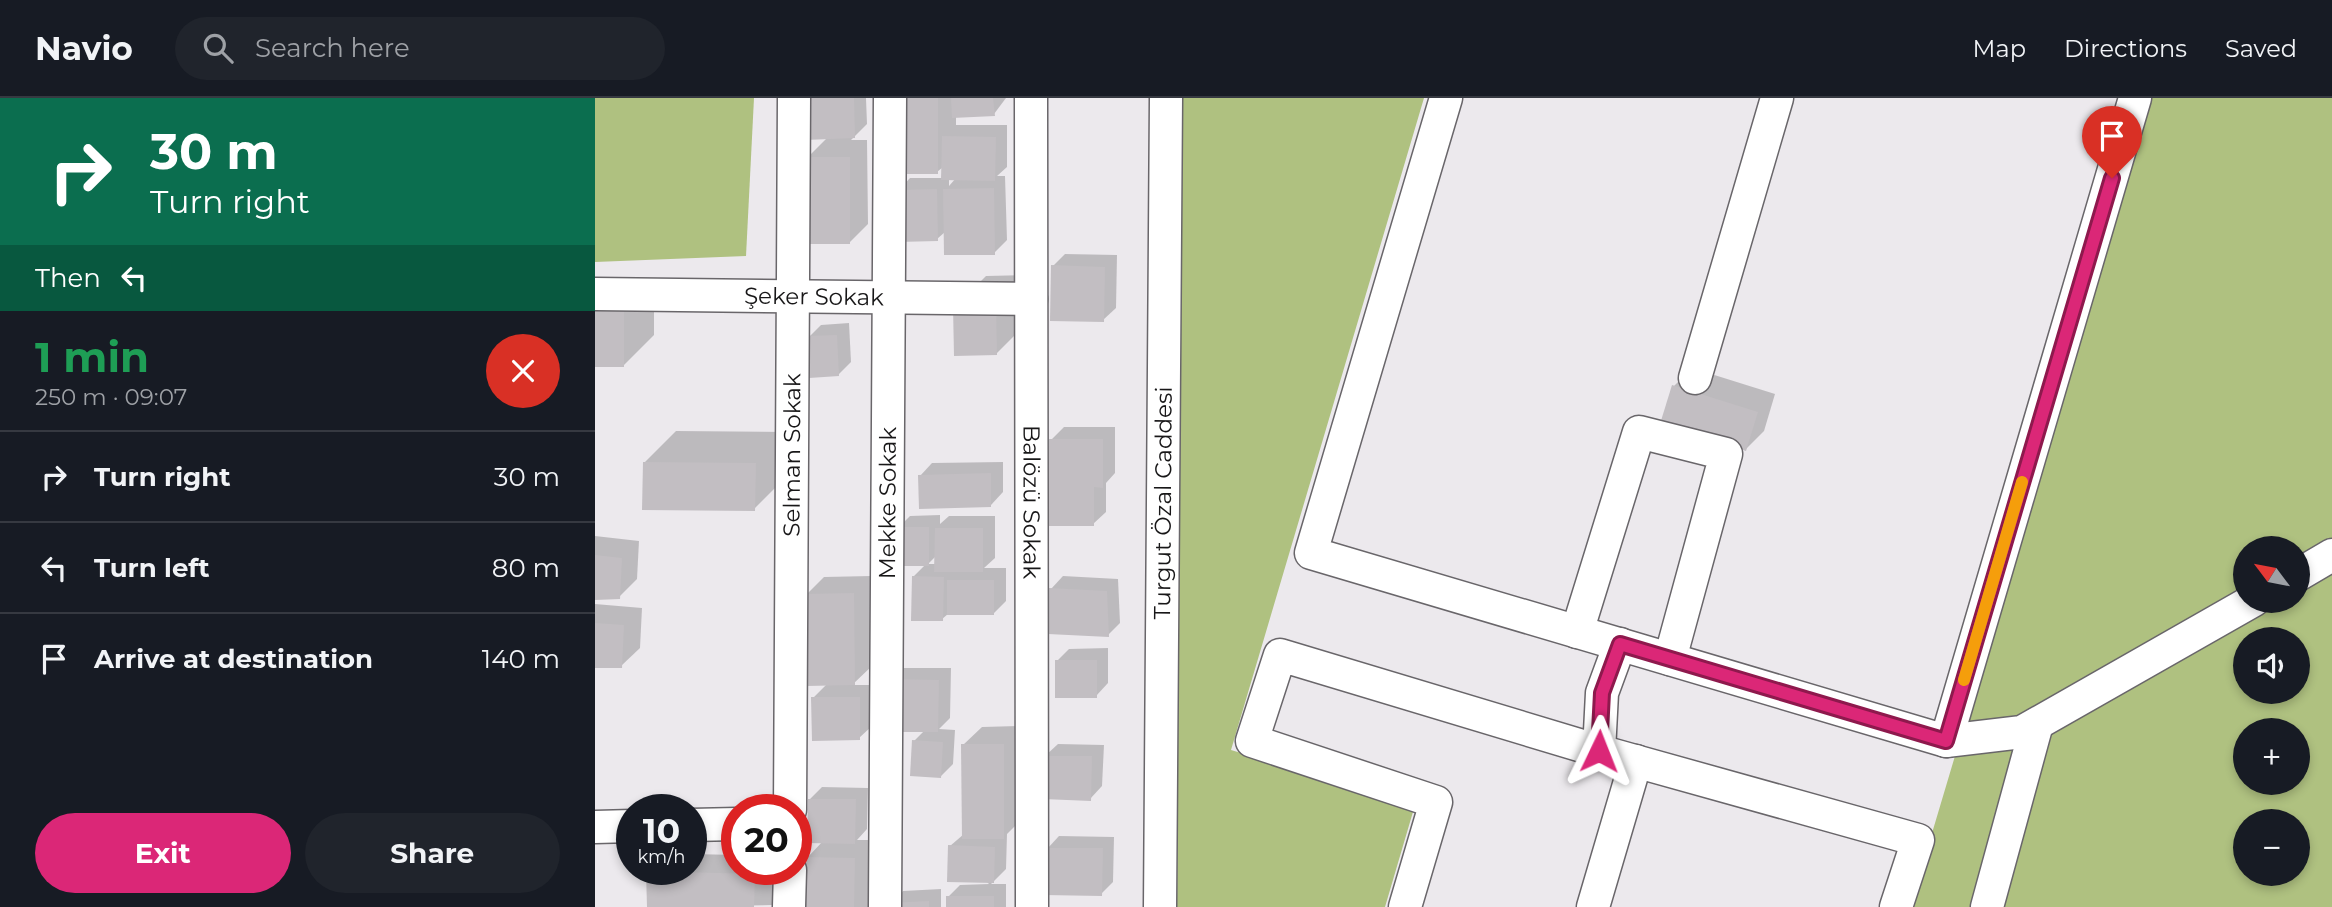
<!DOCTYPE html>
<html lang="en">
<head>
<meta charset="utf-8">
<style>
  :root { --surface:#171b24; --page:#20242c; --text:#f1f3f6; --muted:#9ea1a6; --line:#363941; --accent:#db2777 }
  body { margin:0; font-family:Montserrat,sans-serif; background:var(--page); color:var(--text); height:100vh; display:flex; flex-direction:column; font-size:26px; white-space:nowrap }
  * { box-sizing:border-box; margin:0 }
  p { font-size:23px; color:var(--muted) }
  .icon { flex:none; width:38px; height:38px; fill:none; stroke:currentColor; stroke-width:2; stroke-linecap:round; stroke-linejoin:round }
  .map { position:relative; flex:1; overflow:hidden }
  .details { display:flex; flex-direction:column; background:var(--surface); width:595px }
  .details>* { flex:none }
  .hud { background:#0b6e4f; color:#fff; overflow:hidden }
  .needle { width:46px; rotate:302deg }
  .buttons { position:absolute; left:1638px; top:438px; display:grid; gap:14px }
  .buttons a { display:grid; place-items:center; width:77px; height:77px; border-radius:50%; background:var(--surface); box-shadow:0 4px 10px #0003; font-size:35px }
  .speed { position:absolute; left:21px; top:696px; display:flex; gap:14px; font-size:35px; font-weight:700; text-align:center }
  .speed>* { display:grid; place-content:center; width:91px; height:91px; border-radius:50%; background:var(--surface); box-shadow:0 4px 10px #0003; line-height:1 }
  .speed small { font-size:18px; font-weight:400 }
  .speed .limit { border:10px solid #d22; background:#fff; color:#111 }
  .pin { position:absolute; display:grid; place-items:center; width:60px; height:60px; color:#fff; margin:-72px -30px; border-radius:50% 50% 50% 0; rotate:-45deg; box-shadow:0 0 7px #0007 }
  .pin .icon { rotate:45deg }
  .me { position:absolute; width:77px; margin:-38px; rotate:2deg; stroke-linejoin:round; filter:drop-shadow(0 0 5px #0008) }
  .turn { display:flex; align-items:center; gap:24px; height:147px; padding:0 35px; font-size:32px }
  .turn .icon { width:91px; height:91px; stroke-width:2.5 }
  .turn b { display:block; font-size:49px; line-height:60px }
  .then { display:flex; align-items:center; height:66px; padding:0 35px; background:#0003; gap:14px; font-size:26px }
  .round { display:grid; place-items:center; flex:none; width:74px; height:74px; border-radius:37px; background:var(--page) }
  .headline { display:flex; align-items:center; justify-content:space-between; height:119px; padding:0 35px }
  h1 { font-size:42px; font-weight:700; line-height:52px; color:#1e9e55 }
  .primary-button { display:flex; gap:14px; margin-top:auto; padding:14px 35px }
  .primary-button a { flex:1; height:80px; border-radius:42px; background:var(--accent); color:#fff; font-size:28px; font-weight:700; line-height:80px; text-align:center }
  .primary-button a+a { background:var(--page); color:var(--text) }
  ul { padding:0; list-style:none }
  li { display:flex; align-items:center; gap:21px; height:91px; padding:0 35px; border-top:2px solid var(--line) }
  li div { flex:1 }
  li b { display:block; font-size:26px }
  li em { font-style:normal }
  header { display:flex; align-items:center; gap:42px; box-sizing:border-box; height:98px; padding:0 35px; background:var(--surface); border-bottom:2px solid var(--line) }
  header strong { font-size:33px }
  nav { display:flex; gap:38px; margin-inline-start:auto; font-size:24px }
  .search { width:490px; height:63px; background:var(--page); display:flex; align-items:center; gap:18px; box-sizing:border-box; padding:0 24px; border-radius:38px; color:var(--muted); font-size:26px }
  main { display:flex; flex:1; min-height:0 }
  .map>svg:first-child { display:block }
</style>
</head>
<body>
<header>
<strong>Navio</strong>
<div class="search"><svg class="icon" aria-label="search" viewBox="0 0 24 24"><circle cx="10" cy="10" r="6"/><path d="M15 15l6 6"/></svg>Search here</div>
<nav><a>Map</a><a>Directions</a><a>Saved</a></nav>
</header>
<main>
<section class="details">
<div class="hud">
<div class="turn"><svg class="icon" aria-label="right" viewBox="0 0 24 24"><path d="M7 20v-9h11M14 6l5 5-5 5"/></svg><div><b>30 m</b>Turn right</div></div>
<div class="then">Then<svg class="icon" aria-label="left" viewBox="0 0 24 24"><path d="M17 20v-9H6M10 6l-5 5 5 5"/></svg></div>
</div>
<div class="headline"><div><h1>1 min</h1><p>250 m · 09:07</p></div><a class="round" style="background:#d93025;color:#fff"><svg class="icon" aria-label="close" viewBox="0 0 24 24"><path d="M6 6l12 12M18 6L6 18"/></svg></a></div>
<ul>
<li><svg class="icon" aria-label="right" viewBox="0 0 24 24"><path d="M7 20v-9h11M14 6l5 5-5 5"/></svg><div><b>Turn right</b></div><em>30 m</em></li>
<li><svg class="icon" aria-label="left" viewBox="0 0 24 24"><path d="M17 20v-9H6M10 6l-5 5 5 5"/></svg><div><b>Turn left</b></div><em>80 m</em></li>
<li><svg class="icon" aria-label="arrive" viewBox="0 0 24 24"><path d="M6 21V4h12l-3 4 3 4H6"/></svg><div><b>Arrive at destination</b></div><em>140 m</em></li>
</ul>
<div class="primary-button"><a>Exit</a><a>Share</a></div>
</section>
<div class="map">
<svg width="1737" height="809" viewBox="0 0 1737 809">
  <rect width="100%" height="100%" fill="#ece9ed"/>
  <!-- green -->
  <g fill="#afc180" fill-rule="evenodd">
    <polygon points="0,0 159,0 151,158 0,164"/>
    <polygon points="587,0 829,0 636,652 820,707 790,809 582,809"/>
    <path d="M 1556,0 L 1737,0 L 1737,809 L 1315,809 ZM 1650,450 L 1703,450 L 1703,502 L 1650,502 ZM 1650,541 L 1703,541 L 1703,593 L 1650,593 ZM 1650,632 L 1703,632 L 1703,684 L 1650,684 ZM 1650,723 L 1703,723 L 1703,775 L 1650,775 Z"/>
  </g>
  <!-- shadow -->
  <g fill="#0003" fill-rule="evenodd">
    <polygon points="210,0 271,0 272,26 256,42 272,42 273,126 255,144 212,60 233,39"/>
    <path d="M 306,0 L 411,0 L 399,16 L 361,18 L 361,27 L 412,27 L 412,69 L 402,78 L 410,78 L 412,142 L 399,155 L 350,134 L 342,141 L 303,93 L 315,80 L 348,80 L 348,69 L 342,74 ZM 354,80 L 361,80 L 354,88 Z"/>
    <polygon points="470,156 522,157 521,210 508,222 458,168"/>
    <polygon points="431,177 432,225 401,256 360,209 391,178"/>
    <polygon points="0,180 59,181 59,237 28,268 0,267"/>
    <polygon points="254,225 256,264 243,277 214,239 226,227"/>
    <polygon points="1097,270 1180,296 1169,333 1151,351 1079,288"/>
    <polygon points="469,329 520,329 520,375 511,385 511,414 498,426 456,342"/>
    <polygon points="81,333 191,334 190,380 159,411 50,364"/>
    <polygon points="408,364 408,394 396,407 325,378 337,365"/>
    <path d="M 345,417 L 345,426 L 354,418 L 400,418 L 400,460 L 389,470 L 411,470 L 411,503 L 398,516 L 353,516 L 347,521 L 318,479 L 331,466 L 303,430 L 315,418 ZM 341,458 L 341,466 L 333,466 Z"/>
    <polygon points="0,438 44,443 42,481 24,499 0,500"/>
    <polygon points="276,478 278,567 257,587 276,587 277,628 264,640 218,600 233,585 211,497 229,479"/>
    <polygon points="468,478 523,481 525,525 513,537 456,491"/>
    <polygon points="0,506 47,510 45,550 26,568 0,568"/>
    <polygon points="513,550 513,585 501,598 462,563 474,551"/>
    <polygon points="309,570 356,570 355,620 344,631 360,632 358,666 346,678 319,643 330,632 296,582"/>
    <polygon points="427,628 427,721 412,736 411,771 396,786 411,786 411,809 353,809 353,799 365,787 394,786 355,748 369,736 368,647 387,629"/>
    <polygon points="463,646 509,647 507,688 495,701 450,658"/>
    <polygon points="227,689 273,690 272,731 262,742 277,742 276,809 211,809 212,760 228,743 215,701"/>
    <polygon points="464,738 519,739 518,784 506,796 452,751"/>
    <polygon points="96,756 142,757 142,772 177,772 177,807 54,809 53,773 96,772"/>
    <polygon points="346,791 346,809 296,809 308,793"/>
  </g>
  <!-- building -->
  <g fill="#c2bec2">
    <polygon points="208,0 259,0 260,40 210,42"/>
    <rect x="305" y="0" width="38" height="76"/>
    <polygon points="356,0 398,0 400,18 357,20"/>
    <polygon points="347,38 401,39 400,83 346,82"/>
    <polygon points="210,59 255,59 255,146 211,146"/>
    <polygon points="399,90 400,157 349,157 348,91"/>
    <polygon points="342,91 343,143 302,144 301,92"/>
    <polygon points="456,167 510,169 509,224 455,223"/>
    <polygon points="358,208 401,208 402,257 359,258"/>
    <rect x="0" y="211" width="29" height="58"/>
    <polygon points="242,237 244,278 214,280 212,238"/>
    <polygon points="1077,287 1163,314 1151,353 1065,326"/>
    <polygon points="454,341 508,341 508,390 499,389 499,428 454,428"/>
    <polygon points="48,364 161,365 160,413 47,412"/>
    <polygon points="396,375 396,409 324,411 323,377"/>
    <rect x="301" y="429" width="33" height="39"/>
    <polygon points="340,430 388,430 388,474 339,474"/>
    <polygon points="0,457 27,460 25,501 0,502"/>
    <polygon points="317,478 349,479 348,523 316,523"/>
    <rect x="352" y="482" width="47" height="35"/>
    <polygon points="454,490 512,493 514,539 453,536"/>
    <polygon points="259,495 260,587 211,588 209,496"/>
    <polygon points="0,525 29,527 27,570 0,570"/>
    <rect x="460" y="562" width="42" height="38"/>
    <polygon points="294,581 344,582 343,634 294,634"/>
    <polygon points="216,599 265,599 265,642 217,643"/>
    <polygon points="317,642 348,644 346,680 315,678"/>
    <polygon points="366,646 409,646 409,741 367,741"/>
    <polygon points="449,658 497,658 496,703 448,701"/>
    <polygon points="213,701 261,701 260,746 212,745"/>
    <polygon points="353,747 400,749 399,785 352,784"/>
    <polygon points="450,750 508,750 507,798 449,797"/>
    <polygon points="210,759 260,760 259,809 209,809"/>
    <polygon points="51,773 160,776 159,809 52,809"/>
    <rect x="351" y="798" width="48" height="11"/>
    <polygon points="334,803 334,809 294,809 294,805"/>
  </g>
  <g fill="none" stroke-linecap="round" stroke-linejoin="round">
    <!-- minor casing -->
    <g stroke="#69666a" stroke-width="35">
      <g id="minor">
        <path id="s1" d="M 436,0 L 437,809"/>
        <polyline points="851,0 716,455 1351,643 1427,634 1659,502"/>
        <path id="s2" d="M 0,196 L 436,201"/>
        <polyline points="1100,280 1182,0"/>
        <polyline points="1703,477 1737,457"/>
        <polyline points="982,534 1044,334 1131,356 1075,561"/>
        <polyline points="1351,643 1540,0"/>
        <polyline points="1004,653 1323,742 1301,809"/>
        <path id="s3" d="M 195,712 L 199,0"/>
        <polyline points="96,727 142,726"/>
        <polyline points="0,729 37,728"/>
        <polyline points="194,809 195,772"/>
        <path id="s4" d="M 290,809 L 295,0"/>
        <path id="s5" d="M 565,809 L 571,0"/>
        <polyline points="810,809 841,704 657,643 685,557 1004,653 1007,595 1025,546"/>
        <polyline points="998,809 1041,663"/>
        <polyline points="1392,809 1442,626"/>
      </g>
    </g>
    <!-- minor -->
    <use href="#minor" stroke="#fff" stroke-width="32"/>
  </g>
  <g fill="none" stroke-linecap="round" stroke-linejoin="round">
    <!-- route casing -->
    <g stroke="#8e194d" stroke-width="18">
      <polyline id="route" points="1004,653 1007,595 1025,546 1351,643 1517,80"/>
    </g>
    <!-- route -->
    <use href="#route" stroke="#db2777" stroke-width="12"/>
    <!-- slow -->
    <polyline stroke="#f59e0b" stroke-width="12" points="1369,582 1427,384"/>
  </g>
  <g text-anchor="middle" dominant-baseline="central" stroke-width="5" stroke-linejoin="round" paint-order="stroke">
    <!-- street labels -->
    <g font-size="23" fill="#181718" stroke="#ece9ed">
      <text stroke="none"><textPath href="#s2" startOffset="219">Şeker Sokak</textPath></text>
      <text stroke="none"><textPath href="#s3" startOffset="355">Selman Sokak</textPath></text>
      <text stroke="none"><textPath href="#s4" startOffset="404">Mekke Sokak</textPath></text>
      <text stroke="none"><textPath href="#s1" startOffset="404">Balözü Sokak</textPath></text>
      <text stroke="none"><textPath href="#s5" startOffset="404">Turgut Özal Caddesi</textPath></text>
    </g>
  </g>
</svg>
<div class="buttons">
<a><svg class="needle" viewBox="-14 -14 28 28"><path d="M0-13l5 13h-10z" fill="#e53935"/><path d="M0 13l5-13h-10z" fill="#9ea1a6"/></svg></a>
<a><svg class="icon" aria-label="sound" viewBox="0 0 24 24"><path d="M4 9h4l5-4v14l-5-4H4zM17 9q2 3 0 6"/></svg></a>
<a>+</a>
<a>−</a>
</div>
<div class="speed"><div>10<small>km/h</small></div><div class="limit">20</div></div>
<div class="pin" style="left:1517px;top:80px;background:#d93025"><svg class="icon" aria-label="arrive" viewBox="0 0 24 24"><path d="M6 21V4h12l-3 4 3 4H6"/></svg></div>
<svg class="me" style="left:1004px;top:653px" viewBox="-20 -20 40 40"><path d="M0-17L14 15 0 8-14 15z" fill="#db2777" stroke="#fff" stroke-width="4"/></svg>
</div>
</main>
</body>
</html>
